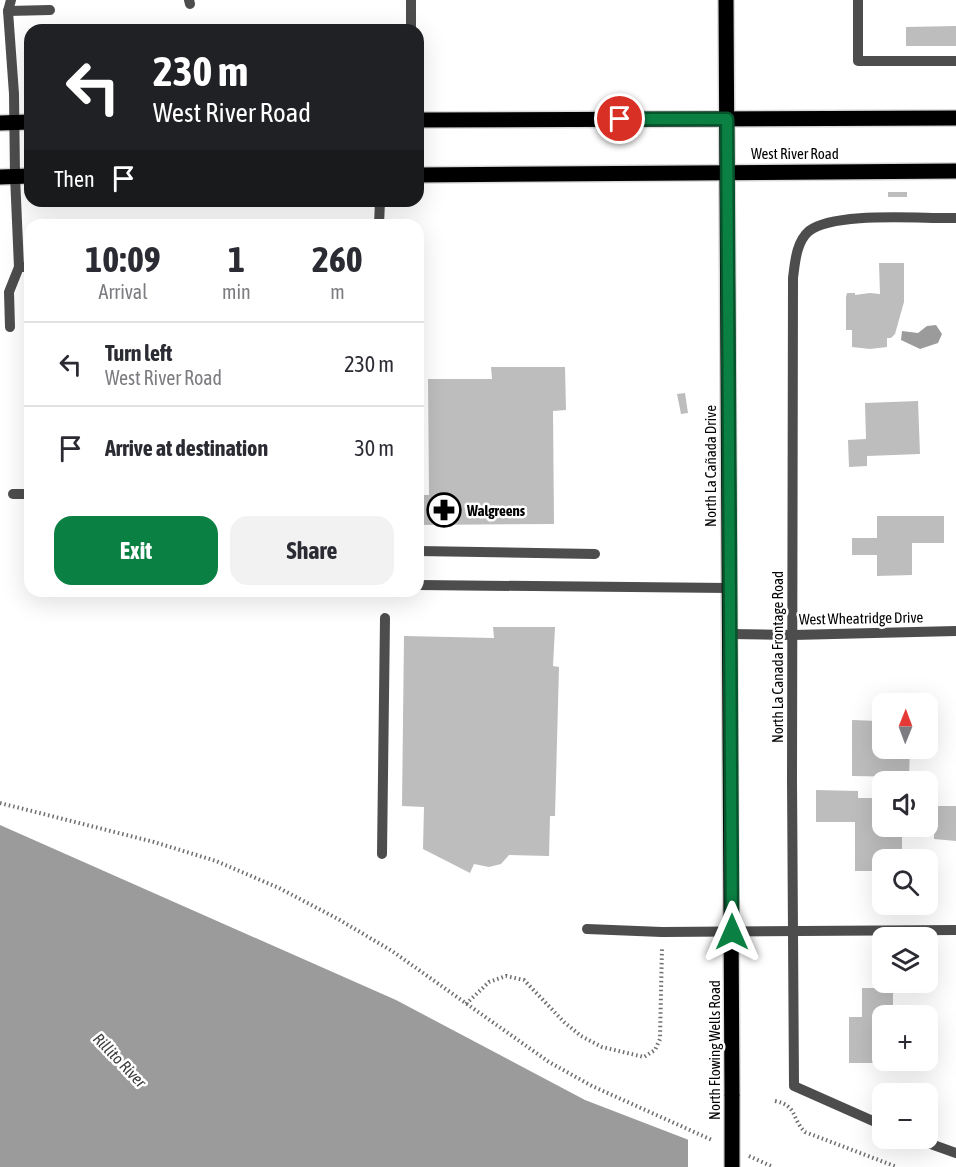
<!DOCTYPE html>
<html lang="en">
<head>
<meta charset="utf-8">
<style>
  :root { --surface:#fff; --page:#f2f2f3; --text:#2b2b33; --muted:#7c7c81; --line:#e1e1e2; --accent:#0b8043 }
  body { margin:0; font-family:"Asap Condensed",sans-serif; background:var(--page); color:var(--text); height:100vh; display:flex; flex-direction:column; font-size:22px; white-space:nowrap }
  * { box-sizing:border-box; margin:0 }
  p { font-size:20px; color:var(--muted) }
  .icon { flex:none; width:33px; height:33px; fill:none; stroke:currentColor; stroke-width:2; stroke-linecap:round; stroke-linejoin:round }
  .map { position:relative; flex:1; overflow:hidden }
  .panel { position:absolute; left:24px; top:219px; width:400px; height:378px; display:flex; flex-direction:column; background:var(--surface); border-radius:18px; box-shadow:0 6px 24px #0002 }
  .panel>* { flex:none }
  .top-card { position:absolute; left:24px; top:24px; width:400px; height:183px; border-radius:18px; box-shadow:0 6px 24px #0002; background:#202124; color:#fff; overflow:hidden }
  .needle { width:39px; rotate:1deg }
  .controls { position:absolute; left:872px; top:693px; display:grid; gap:12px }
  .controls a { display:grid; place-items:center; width:66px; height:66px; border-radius:12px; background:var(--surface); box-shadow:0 6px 24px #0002; font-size:30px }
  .pin { position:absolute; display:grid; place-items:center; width:51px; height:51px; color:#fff; margin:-26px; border:3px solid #fff; border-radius:50%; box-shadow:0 2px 6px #0007 }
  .me { position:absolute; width:66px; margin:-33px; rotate:0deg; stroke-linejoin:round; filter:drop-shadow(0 0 4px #0008) }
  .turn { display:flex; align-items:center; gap:21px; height:126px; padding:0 30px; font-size:27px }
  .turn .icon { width:78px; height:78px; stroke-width:2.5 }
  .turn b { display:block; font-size:42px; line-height:51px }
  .then { display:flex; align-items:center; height:57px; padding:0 30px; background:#0003; gap:12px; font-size:22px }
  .eta { display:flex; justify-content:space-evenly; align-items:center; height:102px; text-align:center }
  .eta b { font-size:36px; font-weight:700; line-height:42px }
  .action { display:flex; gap:12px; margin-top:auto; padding:12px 30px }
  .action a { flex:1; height:69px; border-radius:18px; background:var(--accent); color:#fff; font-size:24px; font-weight:700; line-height:69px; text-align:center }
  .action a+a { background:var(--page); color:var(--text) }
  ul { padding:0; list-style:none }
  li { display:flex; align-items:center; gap:18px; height:84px; padding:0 30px; border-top:2px solid var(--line) }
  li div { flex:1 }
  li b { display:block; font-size:22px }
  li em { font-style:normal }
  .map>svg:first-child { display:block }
</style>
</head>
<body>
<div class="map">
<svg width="956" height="1167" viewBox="0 0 956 1167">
  <rect width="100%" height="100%" fill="#fff"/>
  <!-- water -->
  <g fill="#9b9b9b">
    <polygon points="936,325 942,334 938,343 920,349 901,340 902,331 918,333 927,326"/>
    <polygon points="0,825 396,1000 585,1100 759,1167 0,1167"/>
  </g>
  <!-- pier -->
  <polygon fill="#fff" points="688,1136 760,1164 762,1167 688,1167"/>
  <!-- building -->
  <g fill="#bdbdbd">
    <polygon points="956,26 956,46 906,46 906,27"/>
    <rect x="888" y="192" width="19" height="5"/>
    <polygon points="879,263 904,263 904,302 895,334 891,338 887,338 887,347 870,349 852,347 852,330 846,330 846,297 847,293 855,293 855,295 870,293 880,294"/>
    <polygon points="491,367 565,367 566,410 553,411 554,524 418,525 418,495 429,495 428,379 492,379"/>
    <polygon points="685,393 688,413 681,414 677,394"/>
    <polygon points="918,401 920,454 867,456 867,466 849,467 848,440 866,439 865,403"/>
    <polygon points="877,516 944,516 944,543 912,543 912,575 877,576 877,555 852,555 852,538 877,538"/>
    <polygon points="493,627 555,627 553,666 559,667 555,816 550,816 549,856 509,855 501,864 489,867 474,864 470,873 423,849 424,807 402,806 404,636 494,638"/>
    <polygon points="878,707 882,707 882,748 910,748 909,777 852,776 852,720 878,721"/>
    <polygon points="816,790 858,791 858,798 882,798 882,826 887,826 887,835 902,835 902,857 882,860 882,871 855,871 855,822 816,822"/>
    <polygon points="935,806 956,806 956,841 934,839"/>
    <polygon points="862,988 893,988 893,1016 882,1016 882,1060 893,1060 893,1063 849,1063 849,1017 862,1017"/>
  </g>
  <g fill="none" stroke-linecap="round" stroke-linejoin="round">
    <!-- major casing -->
    <g stroke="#dbdbdb" stroke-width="18">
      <g id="major">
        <polyline points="726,0 732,1096"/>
        <polyline points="418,120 956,118"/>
        <polyline points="0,123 30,122"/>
        <polyline points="418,175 956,171"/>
        <polyline points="0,177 30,176"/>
      </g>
    </g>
    <!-- path -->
    <g stroke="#6f6f6f" stroke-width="4" stroke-dasharray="1.5 3" stroke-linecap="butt">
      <polyline points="0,803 154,842 216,861 279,888 338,919 392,951 549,1062 592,1086 712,1140"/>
      <polyline points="466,1004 489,982 506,976 524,980 564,1022 581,1036 602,1047 644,1057 655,1050 660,1039 662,947"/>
      <path d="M 775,1101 C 798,1106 791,1118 805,1132 L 897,1167"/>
      <polyline points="749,1156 773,1167"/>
    </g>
    <!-- minor -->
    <g stroke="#4d4d4d" stroke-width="10">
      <polyline points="11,0 8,11 14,94 15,176 19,267 30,267"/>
      <polyline points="189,0 190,4"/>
      <polyline points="858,0 858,61 956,61"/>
      <polyline points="8,11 50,10"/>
      <polyline points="411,30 411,0"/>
      <polyline points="379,225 380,201"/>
      <polyline points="10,327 9,292 19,267"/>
      <polyline points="13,494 30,494"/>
      <polyline points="418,551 595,554"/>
      <polyline points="418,585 729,588"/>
      <polyline points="730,634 793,635 956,631"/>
      <polyline points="382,854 385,618"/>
      <polyline points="587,929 662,932 956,930"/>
      <path d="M 882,1125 L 794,1086 L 792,779 L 793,278 C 795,263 796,242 809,231 C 835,211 921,219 956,218"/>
      <polyline points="914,1138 956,1153"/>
    </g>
    <!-- major -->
    <use href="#major" stroke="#000" stroke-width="15"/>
    <!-- major-bridge casing -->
    <g stroke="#dbdbdb" stroke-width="18" stroke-linecap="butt">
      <polyline id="major-bridge" points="732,1167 732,1096"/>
    </g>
    <!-- major-bridge -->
    <use href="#major-bridge" stroke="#000" stroke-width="15"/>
  </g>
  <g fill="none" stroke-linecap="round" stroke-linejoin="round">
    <!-- route casing -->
    <g stroke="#07532c" stroke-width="15">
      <polyline id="route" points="620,119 727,119 732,932"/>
    </g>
    <!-- route -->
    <use href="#route" stroke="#0b8043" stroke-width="10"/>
  </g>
  <!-- icons -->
  <defs>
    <g id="pharmacy-ring" transform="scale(1.725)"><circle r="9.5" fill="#fff" stroke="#000" stroke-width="1.5"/><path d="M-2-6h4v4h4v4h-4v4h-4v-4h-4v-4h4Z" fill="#000"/></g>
  </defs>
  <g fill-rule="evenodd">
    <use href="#pharmacy-ring" x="444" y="510"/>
  </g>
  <g text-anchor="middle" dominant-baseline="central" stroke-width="5" stroke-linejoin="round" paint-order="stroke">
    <!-- street labels -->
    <g font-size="15" fill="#000" stroke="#fff">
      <text x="795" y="153">West River Road</text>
      <text transform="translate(710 466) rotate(-90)">North La Cañada Drive</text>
      <text transform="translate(861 618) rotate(-1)">West Wheatridge Drive</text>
      <text transform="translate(777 657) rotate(-90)">North La Canada Frontage Road</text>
      <text transform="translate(714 1050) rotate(-90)">North Flowing Wells Road</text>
    </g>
    <!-- poi labels -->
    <g font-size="15" font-weight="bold" fill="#000" stroke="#fff" text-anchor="start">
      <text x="467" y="510">Walgreens</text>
    </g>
    <!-- water labels -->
    <g font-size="16" font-style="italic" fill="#3c3c3c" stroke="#fff">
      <text transform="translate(120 1060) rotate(46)">Rillito River</text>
    </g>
  </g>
</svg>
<div class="controls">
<a><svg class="needle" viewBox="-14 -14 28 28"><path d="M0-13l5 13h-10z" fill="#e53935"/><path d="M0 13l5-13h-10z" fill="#7c7c81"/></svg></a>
<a><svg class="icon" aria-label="sound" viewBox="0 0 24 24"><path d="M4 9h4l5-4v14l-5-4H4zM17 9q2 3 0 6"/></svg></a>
<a><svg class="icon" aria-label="search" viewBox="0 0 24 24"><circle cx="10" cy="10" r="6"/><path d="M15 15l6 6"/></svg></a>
<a><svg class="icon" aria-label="layers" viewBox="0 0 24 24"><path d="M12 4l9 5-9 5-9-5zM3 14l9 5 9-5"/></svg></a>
<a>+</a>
<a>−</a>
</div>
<div class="pin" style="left:620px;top:119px;background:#d93025"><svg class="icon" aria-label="arrive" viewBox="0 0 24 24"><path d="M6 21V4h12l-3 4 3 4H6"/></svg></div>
<svg class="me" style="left:732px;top:932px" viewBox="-20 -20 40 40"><path d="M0-17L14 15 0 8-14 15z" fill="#0b8043" stroke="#fff" stroke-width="4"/></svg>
<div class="top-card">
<div class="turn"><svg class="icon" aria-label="left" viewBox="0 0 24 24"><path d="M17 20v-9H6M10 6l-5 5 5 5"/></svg><div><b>230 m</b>West River Road</div></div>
<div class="then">Then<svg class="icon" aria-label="arrive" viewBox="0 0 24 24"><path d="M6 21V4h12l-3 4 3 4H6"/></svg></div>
</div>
<section class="panel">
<div class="eta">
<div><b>10:09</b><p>Arrival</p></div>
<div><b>1</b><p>min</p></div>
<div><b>260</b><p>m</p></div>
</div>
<ul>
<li><svg class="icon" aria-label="left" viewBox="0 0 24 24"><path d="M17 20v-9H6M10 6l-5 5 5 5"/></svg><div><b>Turn left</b><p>West River Road</p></div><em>230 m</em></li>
<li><svg class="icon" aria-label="arrive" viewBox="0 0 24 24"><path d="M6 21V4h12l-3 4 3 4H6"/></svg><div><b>Arrive at destination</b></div><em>30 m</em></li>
</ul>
<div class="action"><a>Exit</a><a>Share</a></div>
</section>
</div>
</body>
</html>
